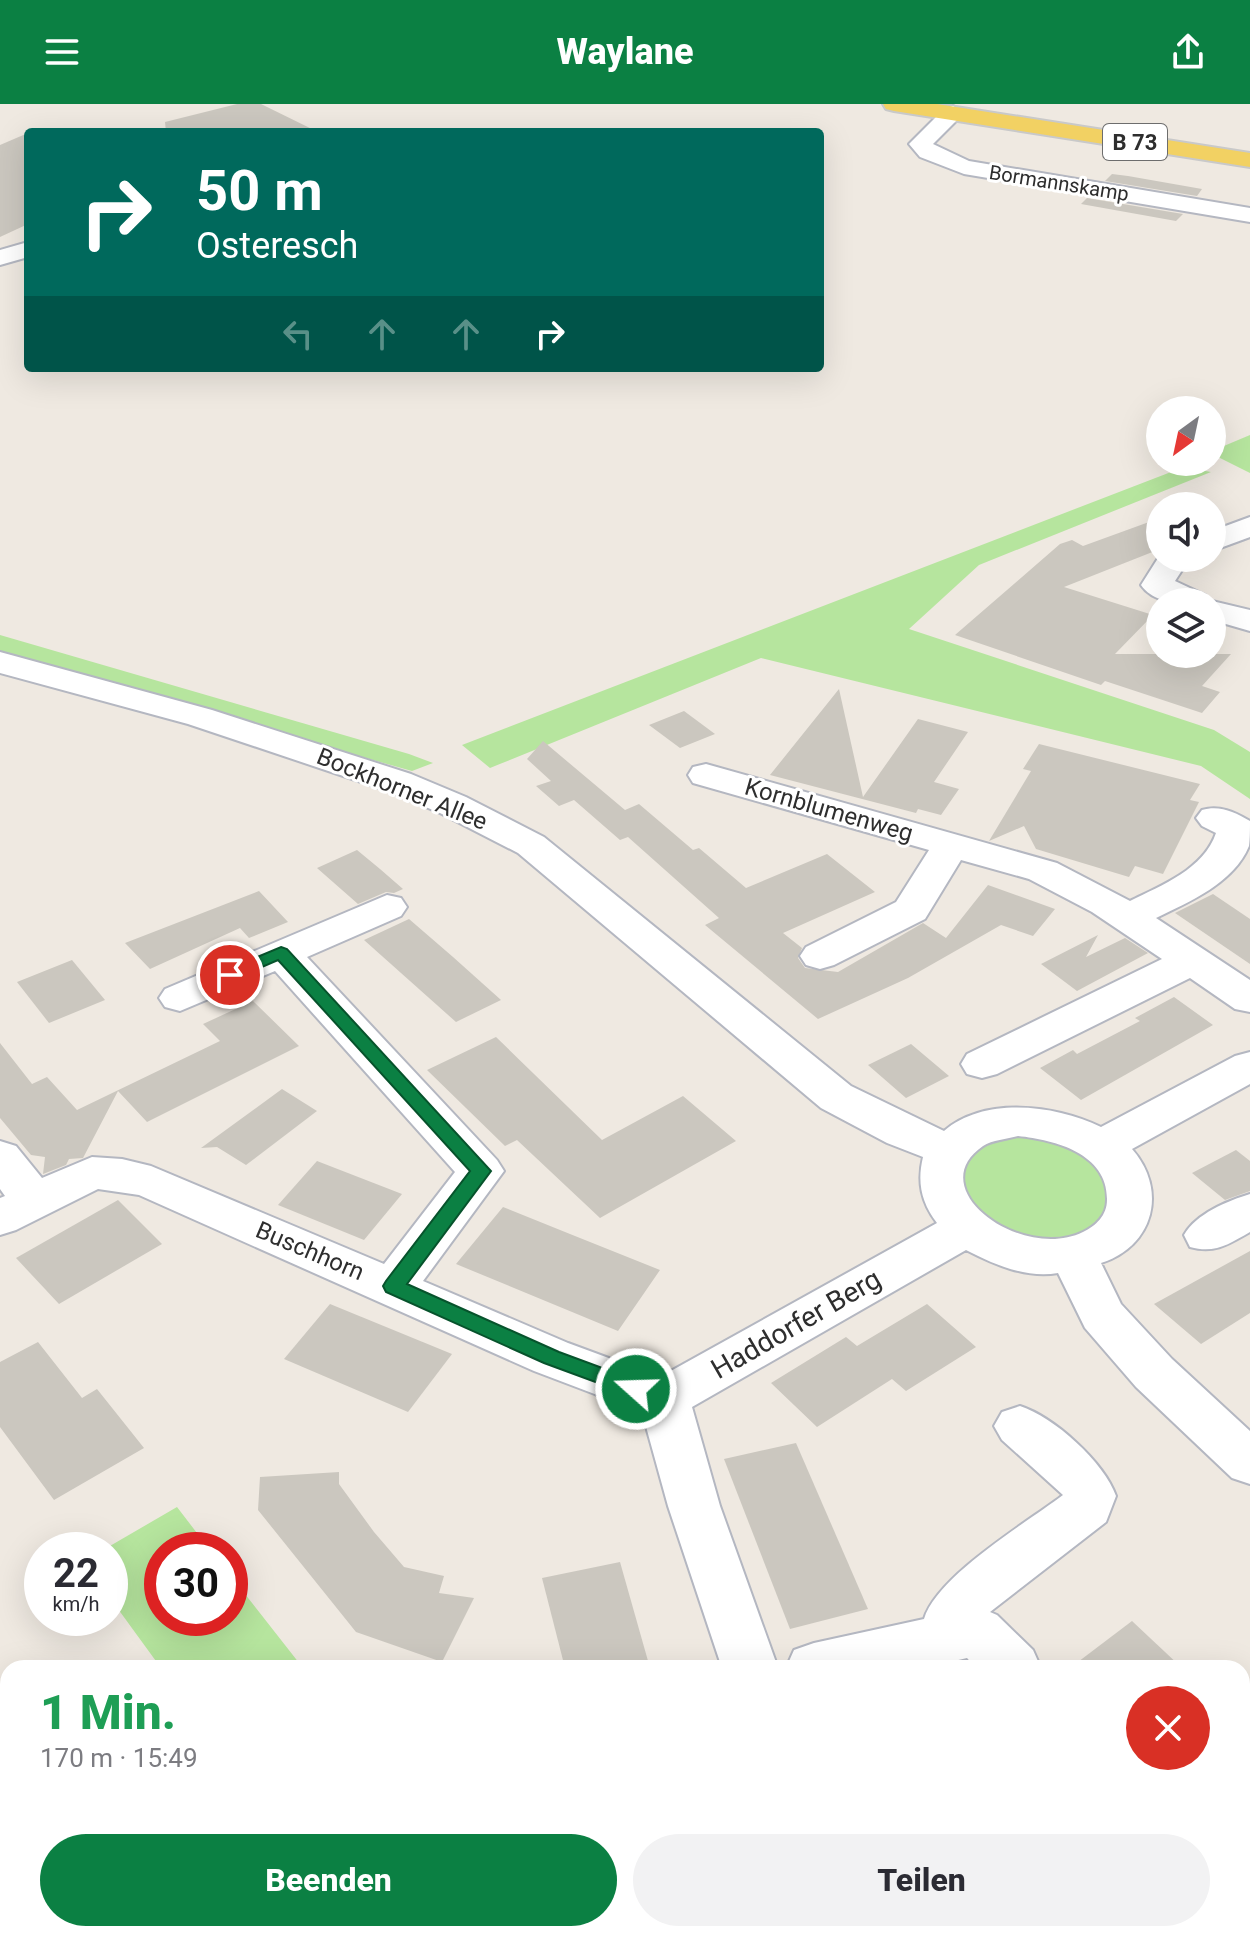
<!DOCTYPE html>
<html lang="de">
<head>
<meta charset="utf-8">
<style>
  :root { --surface:#fff; --page:#f2f2f3; --text:#2b2b33; --muted:#7c7c81; --accent:#0b8043 }
  body { margin:0; font-family:Roboto,sans-serif; background:var(--page); color:var(--text); height:100vh; display:flex; flex-direction:column; font-size:30px; white-space:nowrap }
  * { box-sizing:border-box; margin:0 }
  p { font-size:26px; color:var(--muted) }
  .icon { flex:none; width:44px; height:44px; fill:none; stroke:currentColor; stroke-width:2; stroke-linecap:round; stroke-linejoin:round }
  .map { position:relative; flex:1; overflow:hidden }
  .drawer { position:absolute; left:0px; top:1556px; width:1250px; height:282px; display:flex; flex-direction:column; background:var(--surface); border-radius:24px 24px 0 0; box-shadow:0 8px 32px #0002 }
  .drawer>* { flex:none }
  .guide { position:absolute; left:24px; top:24px; width:800px; height:244px; border-radius:8px; box-shadow:0 8px 32px #0002; background:#00695c; color:#fff; overflow:hidden }
  .needle { width:52px; rotate:213deg }
  .tools { position:absolute; left:1146px; top:292px; display:grid; gap:16px }
  .tools a { display:grid; place-items:center; width:80px; height:80px; border-radius:50%; background:var(--surface); box-shadow:0 8px 32px #0002; font-size:40px }
  .speed { position:absolute; left:24px; top:1428px; display:flex; gap:16px; font-size:40px; font-weight:700; text-align:center }
  .speed>* { display:grid; place-content:center; width:104px; height:104px; border-radius:50%; background:var(--surface); box-shadow:0 8px 32px #0002; line-height:1 }
  .speed small { font-size:20px; font-weight:400 }
  .speed .limit { border:12px solid #d22; background:#fff; color:#111 }
  .pin { position:absolute; display:grid; place-items:center; width:68px; height:68px; color:#fff; margin:-34px; border:4px solid #fff; border-radius:50%; box-shadow:0 2px 8px #0007 }
  .me { position:absolute; width:88px; margin:-44px; rotate:290deg; stroke-linejoin:round; filter:drop-shadow(0 0 6px #0008) }
  .turn { display:flex; align-items:center; gap:28px; height:168px; padding:0 40px; font-size:36px }
  .turn .icon { width:104px; height:104px; stroke-width:2.5 }
  .turn b { display:block; font-size:56px; line-height:68px }
  .lanes { display:flex; align-items:center; height:76px; padding:0 40px; background:#0003; justify-content:center; gap:40px; direction:ltr }
  .lanes .off { opacity:.35 }
  .round { display:grid; place-items:center; flex:none; width:84px; height:84px; border-radius:42px; background:var(--page) }
  .summary { display:flex; align-items:center; justify-content:space-between; height:136px; padding:0 40px }
  h1 { font-size:48px; font-weight:800; line-height:60px; color:#1e9e55 }
  .primary-button { display:flex; gap:16px; margin-top:auto; padding:16px 40px }
  .primary-button a { flex:1; height:92px; border-radius:48px; background:var(--accent); color:#fff; font-size:32px; font-weight:800; line-height:92px; text-align:center }
  .primary-button a+a { background:var(--page); color:var(--text) }
  header { display:flex; justify-content:space-between; align-items:center; height:104px; padding:0 40px; background:var(--accent); color:#fff; font-size:36px; font-weight:800 }
  .map>svg:first-child { display:block }
</style>
</head>
<body>
<header><svg class="icon" aria-label="menu" viewBox="0 0 24 24"><path d="M4 6h16M4 12h16M4 18h16"/></svg>Waylane<svg class="icon" aria-label="share" viewBox="0 0 24 24"><path d="M12 15V3M7 8l5-5 5 5M5 13v7h14v-7"/></svg></header>
<div class="map">
<svg width="1250" height="1837" viewBox="0 0 1250 1837">
  <rect width="100%" height="100%" fill="#efe9e1"/>
  <!-- green -->
  <g fill="#b6e59e">
    <polygon points="1250,331 1250,369 1212,350 1212,347"/>
    <polygon points="1184,363 1211,368 979,461 909,525 1214,626 1250,648 1250,695 1201,662 761,554 490,664 462,641"/>
    <polygon points="0,531 409,650 433,659 412,667 0,551"/>
    <path d="M 1013,1032 C 1047,1030 1107,1048 1108,1091 C 1109,1106 1099,1118 1087,1125 C 1012,1168 894,1062 1013,1032 Z"/>
    <polygon points="177,1403 210,1446 162,1446 162,1514 230,1514 230,1471 303,1564 161,1564 110,1494 110,1446 103,1446"/>
  </g>
  <!-- building -->
  <g fill="#cbc7bf">
    <polygon points="237,0 261,0 318,28 166,28 165,18"/>
    <polygon points="28,29 28,120 0,133 0,41"/>
    <polygon points="1112,70 1128,72 1202,85 1197,92 1105,77"/>
    <polygon points="1087,94 1183,110 1176,117 1081,100"/>
    <polygon points="1160,414 1160,445 1064,483 1153,511 1115,550 1231,550 1202,582 1220,588 1202,609 1105,577 1101,581 955,531 1060,440 1072,436 1083,442"/>
    <polygon points="839,585 863,693 918,615 968,628 934,678 959,685 941,711 918,705 916,709 770,671"/>
    <polygon points="684,607 715,630 680,644 649,621"/>
    <polygon points="543,637 625,706 639,700 693,746 699,744 746,784 827,750 875,788 783,829 802,844 798,854 805,864 838,868 923,819 946,834 988,781 1055,805 1033,832 1001,821 908,874 818,915 705,821 719,814 628,733 620,736 574,696 559,702 536,682 551,677 527,655"/>
    <polygon points="1039,640 1200,680 1190,696 1199,698 1163,770 1135,762 1129,773 1036,745 1024,722 989,737 1031,667 1023,665"/>
    <polygon points="357,746 380,765 403,785 394,789 386,788 358,800 317,764"/>
    <polygon points="259,787 288,818 249,834 240,824 150,865 125,839"/>
    <polygon points="1213,790 1250,815 1250,860 1175,809"/>
    <polygon points="409,815 453,853 501,896 456,918 364,836"/>
    <polygon points="1098,831 1086,853 1125,834 1148,849 1077,887 1041,860"/>
    <polygon points="72,856 105,896 49,919 17,878"/>
    <polygon points="1174,893 1213,921 1081,996 1040,964 1073,946 1077,950 1140,917 1135,914"/>
    <polygon points="253,897 299,942 147,1018 118,987 83,1054 69,1055 66,1061 43,1070 45,1053 31,1051 0,1014 0,939 32,980 47,973 77,1006 220,937 203,920"/>
    <polygon points="496,933 602,1036 683,992 736,1037 600,1114 517,1036 505,1042 427,966"/>
    <polygon points="911,940 949,972 906,994 868,961"/>
    <polygon points="282,985 317,1007 246,1061 217,1043 201,1044"/>
    <polygon points="1236,1046 1250,1057 1250,1087 1225,1096 1192,1069"/>
    <polygon points="317,1057 402,1090 364,1136 278,1101"/>
    <polygon points="118,1096 162,1140 59,1200 16,1154"/>
    <polygon points="503,1103 570,1130 660,1166 618,1227 456,1160"/>
    <polygon points="1250,1147 1250,1209 1201,1240 1154,1200"/>
    <polygon points="330,1200 452,1250 408,1308 284,1255"/>
    <polygon points="927,1200 976,1243 906,1287 892,1275 817,1323 771,1279 846,1233 857,1242"/>
    <polygon points="38,1238 82,1294 97,1285 144,1344 54,1396 0,1323 0,1258"/>
    <polygon points="796,1339 868,1505 790,1525 724,1355"/>
    <polygon points="339,1368 339,1380 374,1428 404,1463 444,1472 439,1489 474,1494 442,1558 356,1528 258,1406 260,1373"/>
    <polygon points="620,1458 650,1564 565,1564 542,1474"/>
    <polygon points="1132,1517 1182,1564 1070,1564"/>
  </g>
  <g fill="none" stroke-linecap="round" stroke-linejoin="round">
    <!-- minor casing -->
    <g stroke="#b4b7c1" stroke-width="4">
      <g id="minor">
        <polygon points="953,2 964,9 933,40 969,57 1250,104 1250,118 964,70 920,53 909,40 945,4"/>
        <polygon points="28,138 28,153 0,161 0,146"/>
        <polygon points="1250,413 1250,433 1212,447 1212,427"/>
        <path d="M 1160,451 L 1160,454 L 1190,454 L 1175,477 L 1205,491 L 1208,496 L 1250,506 L 1250,527 L 1212,516 L 1212,498 C 1188,498 1156,503 1141,481 Z"/>
        <path d="M 0,548 L 212,606 L 411,670 L 466,693 L 544,733 L 851,982 L 944,1027 C 985,992 1055,1001 1101,1023 L 1235,952 L 1250,948 L 1250,980 L 1132,1045 C 1168,1086 1154,1142 1101,1159 L 1121,1200 L 1172,1255 L 1250,1327 L 1250,1380 L 1232,1374 L 1136,1283 L 1085,1224 L 1058,1169 C 1027,1175 993,1160 966,1146 L 692,1303 L 720,1402 L 778,1564 L 722,1564 L 668,1402 L 642,1308 L 534,1267 L 139,1091 L 98,1085 L 16,1126 L 0,1131 L 0,1094 L 5,1092 L 0,1085 L 0,1037 L 16,1042 L 42,1074 L 92,1053 L 122,1055 L 151,1062 L 384,1160 L 455,1068 L 275,867 L 180,907 L 165,903 L 159,894 L 165,885 L 387,791 L 401,794 L 407,803 L 401,812 L 307,853 L 497,1056 L 504,1067 L 423,1177 L 568,1239 L 660,1273 L 937,1119 C 921,1098 917,1078 923,1053 L 887,1039 L 821,1004 L 518,749 L 440,709 L 385,686 L 188,620 L 0,569 ZM 1018,1032 C 1056,1036 1108,1050 1107,1096 C 1107,1111 1096,1122 1083,1128 C 1022,1158 920,1085 983,1042 C 992,1036 1007,1035 1018,1032 Z"/>
        <path d="M 706,660 L 1057,759 L 1130,797 C 1162,781 1204,765 1216,729 L 1202,722 L 1196,714 L 1202,706 C 1220,701 1234,708 1250,717 C 1250,725 1250,735 1249,742 C 1234,779 1189,798 1156,814 L 1250,876 L 1250,908 L 1235,905 L 1190,874 L 997,970 L 982,974 L 967,970 L 961,960 L 967,950 L 1162,855 L 1092,808 L 1029,775 L 961,756 L 925,815 L 834,861 L 820,865 L 806,861 L 800,852 L 806,843 L 896,798 L 929,746 L 693,679 L 688,671 L 693,663 Z"/>
        <path d="M 1250,1090 L 1250,1128 C 1229,1140 1215,1150 1190,1143 L 1184,1131 C 1196,1110 1227,1097 1250,1090 Z"/>
        <path d="M 1020,1302 C 1054,1313 1104,1358 1116,1392 L 1106,1418 L 990,1508 L 997,1511 L 1033,1546 L 1041,1564 L 976,1564 L 967,1554 L 924,1564 L 786,1564 L 794,1546 L 814,1539 L 924,1515 C 937,1472 1026,1419 1063,1391 L 1002,1336 L 994,1322 L 1002,1308 Z"/>
        <polygon points="1242,1757 1250,1760 1250,1824 1242,1820"/>
        <polygon points="793,1830 855,1830 857,1837 795,1837"/>
      </g>
    </g>
    <!-- major casing -->
    <g stroke="#c9c9c9" stroke-width="4">
      <polygon id="major" points="883,0 937,0 1250,49 1250,63 894,7 886,5"/>
    </g>
    <!-- minor -->
    <use href="#minor" fill="#fff" fill-rule="evenodd"/>
    <!-- major -->
    <use href="#major" fill="#f2d163" fill-rule="evenodd"/>
  </g>
  <!-- route -->
  <polygon fill="#0b8043" stroke="#07532c" stroke-width="2" points="281,843 287,845 491,1067 407,1180 559,1248 643,1279 646,1285 643,1291 636,1293 544,1259 386,1188 383,1182 386,1177 470,1067 278,856 230,877 222,871 224,867"/>
  <g text-anchor="middle" dominant-baseline="central" stroke-width="6" stroke-linejoin="round" paint-order="stroke">
    <!-- far-street labels -->
    <g font-size="20" fill="#2e2e2e" stroke="#fff">
      <text transform="translate(1059 79) rotate(9)">Bormannskamp</text>
    </g>
    <!-- shield labels -->
    <rect fill="#fff" stroke="#6d6d6d" stroke-width="2" x="1103" y="20" width="64" height="36" rx="6"/>
    <g font-size="22" font-weight="bold" fill="#2e2e2e">
      <text x="1135" y="38">B 73</text>
    </g>
    <!-- street labels -->
    <g font-size="24" fill="#2e2e2e" stroke="#fff">
      <text transform="translate(402 685) rotate(22)">Bockhorner Allee</text>
      <text transform="translate(829 706) rotate(16)">Kornblumenweg</text>
      <text transform="translate(310 1147) rotate(23)">Buschhorn</text>
    </g>
    <!-- near-street labels -->
    <g font-size="28" fill="#2e2e2e" stroke="#fff">
      <text transform="translate(796 1220) rotate(-30)">Haddorfer Berg</text>
    </g>
  </g>
</svg>
<div class="tools">
<a><svg class="needle" viewBox="-14 -14 28 28"><path d="M0-13l5 13h-10z" fill="#e53935"/><path d="M0 13l5-13h-10z" fill="#7c7c81"/></svg></a>
<a><svg class="icon" aria-label="sound" viewBox="0 0 24 24"><path d="M4 9h4l5-4v14l-5-4H4zM17 9q2 3 0 6"/></svg></a>
<a><svg class="icon" aria-label="layers" viewBox="0 0 24 24"><path d="M12 4l9 5-9 5-9-5zM3 14l9 5 9-5"/></svg></a>
</div>
<div class="speed"><div>22<small>km/h</small></div><div class="limit">30</div></div>
<div class="pin" style="left:230px;top:871px;background:#d93025"><svg class="icon" aria-label="arrive" viewBox="0 0 24 24"><path d="M6 21V4h12l-3 4 3 4H6"/></svg></div>
<svg class="me" style="left:636px;top:1285px" viewBox="-20 -20 40 40"><circle r="17" fill="#0b8043" stroke="#fff" stroke-width="3"/><path d="M0-11L8 9 0 5-8 9z" fill="#fff"/></svg>
<div class="guide">
<div class="turn"><svg class="icon" aria-label="right" viewBox="0 0 24 24"><path d="M7 20v-9h11M14 6l5 5-5 5"/></svg><div><b>50 m</b>Osteresch</div></div>
<div class="lanes"><svg class="icon off" aria-label="left" viewBox="0 0 24 24"><path d="M17 20v-9H6M10 6l-5 5 5 5"/></svg><svg class="icon off" aria-label="ahead" viewBox="0 0 24 24"><path d="M12 20V5M6 11l6-6 6 6"/></svg><svg class="icon off" aria-label="ahead" viewBox="0 0 24 24"><path d="M12 20V5M6 11l6-6 6 6"/></svg><svg class="icon" aria-label="right" viewBox="0 0 24 24"><path d="M7 20v-9h11M14 6l5 5-5 5"/></svg></div>
</div>
<section class="drawer">
<div class="summary"><div><h1>1 Min.</h1><p>170 m · 15:49</p></div><a class="round" style="background:#d93025;color:#fff"><svg class="icon" aria-label="close" viewBox="0 0 24 24"><path d="M6 6l12 12M18 6L6 18"/></svg></a></div>
<div class="primary-button"><a>Beenden</a><a>Teilen</a></div>
</section>
</div>
</body>
</html>
